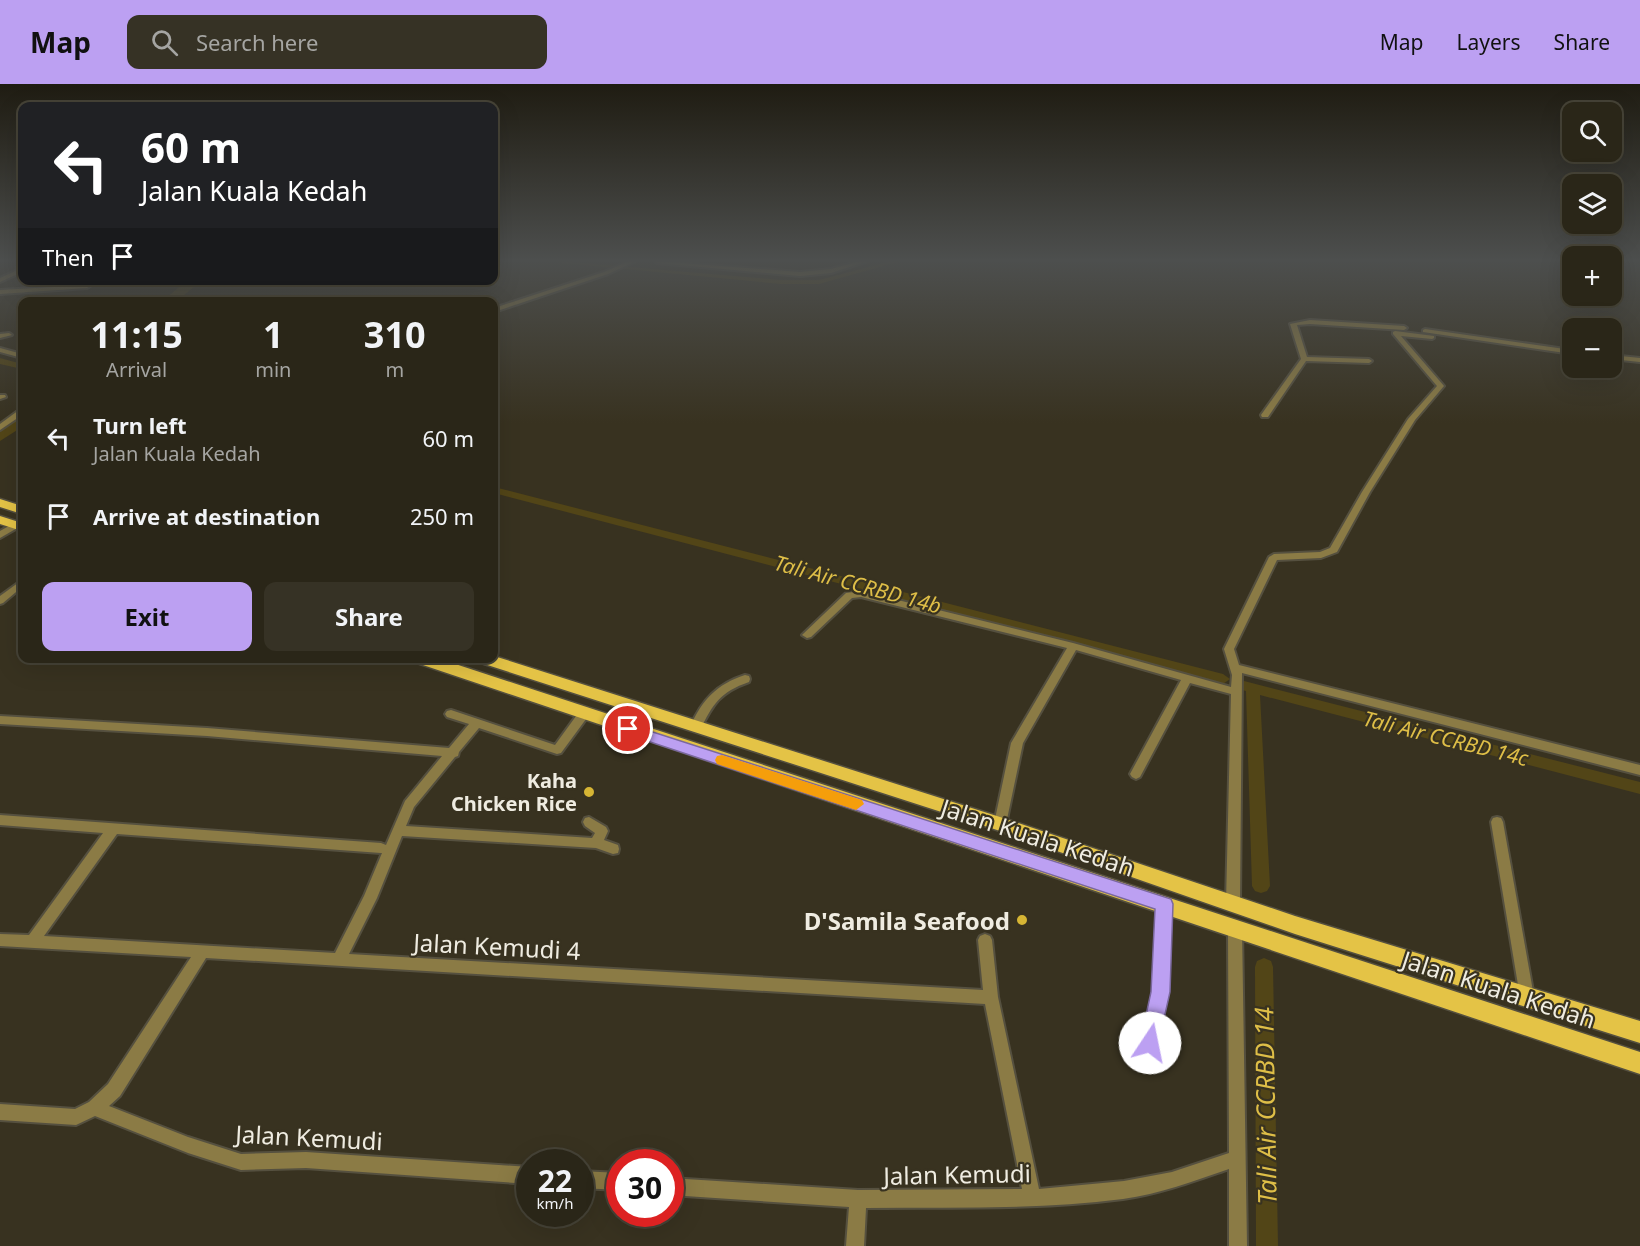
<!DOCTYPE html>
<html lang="en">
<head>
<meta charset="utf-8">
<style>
  :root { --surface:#2a2618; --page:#363225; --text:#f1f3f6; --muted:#a5a5a2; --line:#464337; --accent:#bca0f2 }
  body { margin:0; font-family:"Noto Sans",sans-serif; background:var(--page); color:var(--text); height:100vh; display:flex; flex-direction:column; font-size:22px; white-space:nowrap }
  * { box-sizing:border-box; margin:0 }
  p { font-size:20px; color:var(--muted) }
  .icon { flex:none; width:33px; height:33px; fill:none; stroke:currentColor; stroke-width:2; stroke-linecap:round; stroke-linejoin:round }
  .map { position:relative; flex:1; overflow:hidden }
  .drawer { position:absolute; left:18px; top:213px; width:480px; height:366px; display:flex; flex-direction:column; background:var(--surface); border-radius:12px; box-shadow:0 6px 24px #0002,0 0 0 2px var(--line) }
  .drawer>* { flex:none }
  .guide { position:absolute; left:18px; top:18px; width:480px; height:183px; border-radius:12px; box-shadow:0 6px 24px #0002,0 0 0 2px var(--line); background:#202124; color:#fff; overflow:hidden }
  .controls { position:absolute; left:1562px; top:18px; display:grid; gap:12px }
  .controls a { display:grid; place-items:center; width:60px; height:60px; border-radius:12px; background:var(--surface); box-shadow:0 6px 24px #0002,0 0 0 2px var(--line); font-size:30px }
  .speed { position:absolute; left:516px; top:1065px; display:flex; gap:12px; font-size:30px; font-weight:700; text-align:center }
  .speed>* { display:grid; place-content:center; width:78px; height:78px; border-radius:50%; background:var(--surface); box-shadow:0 6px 24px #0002,0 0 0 2px var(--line); line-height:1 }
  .speed small { font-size:15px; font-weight:400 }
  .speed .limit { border:9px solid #d22; background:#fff; color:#111 }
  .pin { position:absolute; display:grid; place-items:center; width:51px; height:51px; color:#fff; margin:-26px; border:3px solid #fff; border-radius:50%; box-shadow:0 2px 6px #0007 }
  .me { position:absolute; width:66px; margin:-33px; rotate:11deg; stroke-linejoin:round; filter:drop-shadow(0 0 4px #0008) }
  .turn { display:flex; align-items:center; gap:21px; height:126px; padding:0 24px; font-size:27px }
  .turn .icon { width:78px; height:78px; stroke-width:2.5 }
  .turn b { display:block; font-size:42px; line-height:51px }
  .then { display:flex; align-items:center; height:57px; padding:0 24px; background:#0003; gap:12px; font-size:22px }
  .eta { display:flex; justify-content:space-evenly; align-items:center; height:102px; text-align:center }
  .eta b { font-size:36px; font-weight:700; line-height:42px }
  .primary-button { display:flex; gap:12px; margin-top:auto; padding:12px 24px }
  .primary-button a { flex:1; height:69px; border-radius:12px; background:var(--accent); color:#111; font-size:24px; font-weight:700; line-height:69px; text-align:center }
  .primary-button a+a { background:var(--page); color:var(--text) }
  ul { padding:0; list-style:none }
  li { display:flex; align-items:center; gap:18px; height:78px; padding:0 24px }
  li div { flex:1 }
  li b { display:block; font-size:22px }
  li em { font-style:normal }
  header { display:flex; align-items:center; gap:36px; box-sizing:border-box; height:84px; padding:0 30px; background:var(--accent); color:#111 }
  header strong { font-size:28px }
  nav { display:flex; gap:33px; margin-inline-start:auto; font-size:21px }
  .search { width:420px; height:54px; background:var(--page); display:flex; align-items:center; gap:15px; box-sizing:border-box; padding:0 21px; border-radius:12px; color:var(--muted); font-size:22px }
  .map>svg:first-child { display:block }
</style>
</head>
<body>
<header>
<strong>Map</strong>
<div class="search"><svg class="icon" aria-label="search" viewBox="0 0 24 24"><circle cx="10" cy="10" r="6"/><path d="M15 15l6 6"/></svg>Search here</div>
<nav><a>Map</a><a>Layers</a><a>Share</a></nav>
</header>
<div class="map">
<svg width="1640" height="1162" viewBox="0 0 1640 1162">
  <rect width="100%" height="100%" fill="#383220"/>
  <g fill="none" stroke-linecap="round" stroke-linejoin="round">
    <!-- canal -->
    <g fill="#524517" fill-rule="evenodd">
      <polygon points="559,177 781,196 819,196 891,177 901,177 819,200 781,200 562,179"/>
      <polygon points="0,274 22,280 22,285 0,280"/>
      <polygon points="494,403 1223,590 1230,595 1223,600 494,409"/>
      <polygon points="1244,597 1640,698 1640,710 1260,611 1270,802 1267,807 1261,809 1255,807 1252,802 1246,607 1239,605 1237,602"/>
      <polygon points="1264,874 1271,877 1273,883 1278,1162 1256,1162 1255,883 1257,877"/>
    </g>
    <!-- river -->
    <g fill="#524517" fill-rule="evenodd">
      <polygon points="188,196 202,196 176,218 161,218"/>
      <polygon points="22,331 22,343 0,357 0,344"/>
    </g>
    <!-- street casing -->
    <g stroke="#55503f" stroke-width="4">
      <g id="street">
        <polygon points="629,177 636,177 608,190 494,228 494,224 604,188"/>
        <polygon points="655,177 800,188 831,185 860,177 868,177 831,189 800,192 657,179"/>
        <polygon points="22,184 22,188 0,198 0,194"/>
        <polygon points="89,201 90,202 87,204 0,210 0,206"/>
        <polygon points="1310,236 1404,242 1407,244 1404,246 1310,240 1297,241 1307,273 1369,275 1372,277 1369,279 1306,277 1268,333 1262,333 1261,331 1301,275 1290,240"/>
        <polygon points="1425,245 1572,266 1572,270 1423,248 1423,246"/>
        <polygon points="1395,247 1434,252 1434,254 1432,255 1401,252 1444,302 1415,336 1370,408 1337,468 1321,474 1277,476 1234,565 1239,581 1640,681 1640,691 1242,589 1240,819 1238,823 1233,825 1228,823 1226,819 1231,610 1190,599 1140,693 1136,695 1132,693 1130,690 1181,596 1076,566 1023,659 1006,740 1004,744 1000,745 996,744 994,740 1011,659 1067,564 861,513 852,514 811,553 807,554 802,551 846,509 861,507 1073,559 1231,603 1232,591 1224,565 1269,473 1274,470 1320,468 1330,464 1362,408 1408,335 1437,302 1393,250 1393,248"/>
        <polygon points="0,250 9,249 12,251 0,254"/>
        <polygon points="0,264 22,270 22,274 0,268"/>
        <polygon points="1611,271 1640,274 1640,278 1611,275"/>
        <polygon points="0,311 5,311 6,313 0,315"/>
        <polygon points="19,326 22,326 22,331 0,346 0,340"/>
        <polygon points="16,438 19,439 19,443 0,454 0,447"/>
        <polygon points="22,496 22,503 3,519 0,520 0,512"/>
        <path d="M 745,591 L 749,592 L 750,595 L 749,598 C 720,608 713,620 700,646 L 692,646 L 690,643 C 702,616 717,600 745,591 Z"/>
        <path d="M 451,626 L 555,661 L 579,628 L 587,628 L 589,631 L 561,669 L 557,670 L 479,644 L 459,668 L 458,672 L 455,673 L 414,723 L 406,742 L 592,754 L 595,749 L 585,742 L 583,738 L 585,734 L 589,733 L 606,743 L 608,747 L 604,756 L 618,761 L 619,765 L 618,769 L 613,770 L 596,764 L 402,752 L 377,814 L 349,870 L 983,906 L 978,856 L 980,852 L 985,850 L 990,852 L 992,856 L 998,913 L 1039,1105 L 1124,1097 L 1172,1088 L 1229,1069 L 1228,845 L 1230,841 L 1235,839 L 1240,841 L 1242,845 L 1247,1162 L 1229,1162 L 1229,1085 C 1194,1097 1159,1110 1123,1115 C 1038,1126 952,1123 866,1124 L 864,1162 L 846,1162 L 849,1123 L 670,1111 L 670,1094 L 858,1106 L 1022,1105 L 985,920 L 206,874 L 120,1012 L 109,1022 L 188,1053 L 241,1070 L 306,1068 L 530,1083 L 530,1100 L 306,1084 L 241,1086 L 188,1069 L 95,1032 L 76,1041 L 0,1036 L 0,1020 L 75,1025 L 89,1018 L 108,1000 L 191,873 L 0,862 L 0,850 L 29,851 L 103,749 L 0,741 L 0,731 L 381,759 L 386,761 L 405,717 L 442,672 L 207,652 L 0,640 L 0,632 L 207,644 L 449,664 L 469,640 L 447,633 L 445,630 L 447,627 ZM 117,750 L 381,769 L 382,769 L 364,812 L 335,869 L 44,852 Z"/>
        <polygon points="1497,733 1501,734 1503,738 1534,913 1532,918 1527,920 1522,918 1520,913 1491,738 1493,734"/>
        <polygon points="1164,815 1169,817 1171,821 1167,908 1158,959 1155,964 1150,967 1145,964 1142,959 1153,908 1157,821 1159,817"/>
        <polygon points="580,1087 620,1089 620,1106 580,1104"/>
      </g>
    </g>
    <!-- primary casing -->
    <g stroke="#55503f" stroke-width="3">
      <g id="primary">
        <polygon points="0,415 22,422 22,430 0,423"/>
        <polygon points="0,432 22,439 22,447 0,440"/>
        <polygon points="494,572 1000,733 1295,832 1640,937 1640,959 1295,850 997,746 478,578 476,574 494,574"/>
        <polygon points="412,574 437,574 1640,968 1640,990 414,578"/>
      </g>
    </g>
    <!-- street -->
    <use href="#street" fill="#8b7b45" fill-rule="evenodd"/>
    <!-- primary -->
    <use href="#primary" fill="#e4c346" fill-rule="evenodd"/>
  </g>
  <!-- sky -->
  <linearGradient id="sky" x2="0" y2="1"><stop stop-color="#1f1c12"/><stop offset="0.52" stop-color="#4d4f4e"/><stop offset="1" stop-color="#4d4f4e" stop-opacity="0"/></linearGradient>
  <rect width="1640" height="339" fill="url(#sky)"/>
  <!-- route -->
  <polygon fill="#bca0f2" stroke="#7a689d" stroke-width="1.5" points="628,640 1171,815 1173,820 1170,908 1157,966 1150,969 1143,966 1140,959 1151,908 1155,825 623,649 621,645"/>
  <!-- slow -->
  <polygon fill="#f59e0b" points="722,671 862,716 864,720 856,726 717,680 715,676 717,672"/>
  <!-- markers -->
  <g fill="#d6b534" stroke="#383220" stroke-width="2">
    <circle cx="589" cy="708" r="6"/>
    <circle cx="1022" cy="836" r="6"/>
  </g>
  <g text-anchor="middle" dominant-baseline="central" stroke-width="4.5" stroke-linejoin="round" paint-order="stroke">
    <!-- poi labels -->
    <g font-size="20" font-weight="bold" fill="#efece1" stroke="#383220" text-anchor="end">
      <text x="577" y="696">Kaha<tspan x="577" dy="23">Chicken Rice</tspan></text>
    </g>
    <!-- water labels -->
    <g font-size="21" font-style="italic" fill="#debe47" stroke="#383220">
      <text transform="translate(858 500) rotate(15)">Tali Air CCRBD 14b</text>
      <text transform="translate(1446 654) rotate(14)">Tali Air CCRBD 14c</text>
    </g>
    <!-- near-street labels -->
    <g font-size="24" fill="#efece1" stroke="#383220">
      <text transform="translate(1038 753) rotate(18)">Jalan Kuala Kedah</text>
      <text transform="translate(497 862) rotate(3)">Jalan Kemudi 4</text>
      <text transform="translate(1499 905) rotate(18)">Jalan Kuala Kedah</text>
      <text transform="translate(309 1053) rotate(3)">Jalan Kemudi</text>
      <text transform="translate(957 1090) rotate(-1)">Jalan Kemudi</text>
    </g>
    <!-- near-poi labels -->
    <g font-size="24" font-weight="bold" fill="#efece1" stroke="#383220" text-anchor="end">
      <text x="1010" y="836">D'Samila Seafood</text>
    </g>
    <!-- near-water labels -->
    <g font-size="26" font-style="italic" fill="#debe47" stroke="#383220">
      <text transform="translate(1265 1022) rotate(-91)">Tali Air CCRBD 14</text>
    </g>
  </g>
</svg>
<div class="controls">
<a><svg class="icon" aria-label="search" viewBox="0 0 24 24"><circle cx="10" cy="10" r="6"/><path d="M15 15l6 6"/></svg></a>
<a><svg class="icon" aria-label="layers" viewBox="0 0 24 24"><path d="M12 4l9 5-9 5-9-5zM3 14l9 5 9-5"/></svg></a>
<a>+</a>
<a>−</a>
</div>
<div class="speed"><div>22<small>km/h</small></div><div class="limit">30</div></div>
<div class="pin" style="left:628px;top:645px;background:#d93025"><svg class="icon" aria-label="arrive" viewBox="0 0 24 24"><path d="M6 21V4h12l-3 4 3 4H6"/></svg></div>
<svg class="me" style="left:1150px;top:959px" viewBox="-20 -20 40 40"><circle r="19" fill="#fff"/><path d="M0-13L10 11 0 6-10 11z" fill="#bca0f2"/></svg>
<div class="guide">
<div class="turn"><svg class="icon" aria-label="left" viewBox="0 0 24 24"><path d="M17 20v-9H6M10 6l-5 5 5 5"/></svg><div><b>60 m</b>Jalan Kuala Kedah</div></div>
<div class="then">Then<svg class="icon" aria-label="arrive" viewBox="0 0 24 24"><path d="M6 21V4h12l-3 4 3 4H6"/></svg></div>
</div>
<section class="drawer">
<div class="eta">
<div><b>11:15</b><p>Arrival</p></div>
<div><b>1</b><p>min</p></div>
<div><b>310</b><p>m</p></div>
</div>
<ul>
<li><svg class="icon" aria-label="left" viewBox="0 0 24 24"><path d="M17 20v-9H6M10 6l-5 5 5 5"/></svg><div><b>Turn left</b><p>Jalan Kuala Kedah</p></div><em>60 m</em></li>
<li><svg class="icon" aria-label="arrive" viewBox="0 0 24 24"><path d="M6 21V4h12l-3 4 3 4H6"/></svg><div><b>Arrive at destination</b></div><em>250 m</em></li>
</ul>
<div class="primary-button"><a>Exit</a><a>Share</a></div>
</section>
</div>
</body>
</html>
